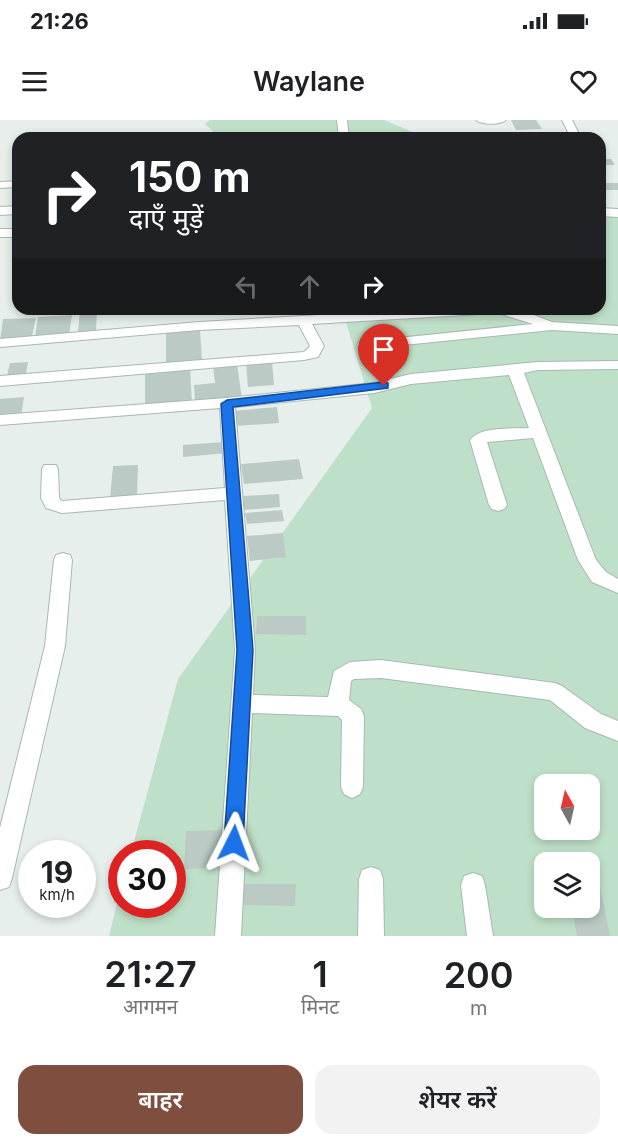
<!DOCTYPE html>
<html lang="hi">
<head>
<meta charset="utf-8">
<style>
  :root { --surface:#fff; --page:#f2f2f2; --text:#202124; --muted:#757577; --accent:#7f4e3f }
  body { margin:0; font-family:Inter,"Noto Sans Devanagari",sans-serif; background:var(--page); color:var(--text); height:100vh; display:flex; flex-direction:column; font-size:22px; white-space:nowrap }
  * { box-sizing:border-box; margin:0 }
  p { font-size:20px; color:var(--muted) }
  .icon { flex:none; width:33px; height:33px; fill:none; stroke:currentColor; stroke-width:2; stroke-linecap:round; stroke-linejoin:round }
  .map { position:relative; height:816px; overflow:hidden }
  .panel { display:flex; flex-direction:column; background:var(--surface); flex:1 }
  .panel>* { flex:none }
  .banner { position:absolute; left:12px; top:12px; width:594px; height:183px; border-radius:18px; box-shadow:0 3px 9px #0003; background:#202124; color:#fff; overflow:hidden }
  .needle { width:39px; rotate:352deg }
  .controls { position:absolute; left:534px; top:654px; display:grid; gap:12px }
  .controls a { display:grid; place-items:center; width:66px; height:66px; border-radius:12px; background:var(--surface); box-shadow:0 3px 9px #0003; font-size:30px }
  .speed { position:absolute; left:18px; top:720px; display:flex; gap:12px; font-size:30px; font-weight:700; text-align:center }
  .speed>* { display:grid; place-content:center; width:78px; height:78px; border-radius:50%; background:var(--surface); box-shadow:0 3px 9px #0003; line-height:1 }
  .speed small { font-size:15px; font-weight:400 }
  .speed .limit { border:9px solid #d22; background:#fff; color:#111 }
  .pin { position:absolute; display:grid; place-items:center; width:51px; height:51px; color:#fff; margin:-62px -26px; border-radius:50% 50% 50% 0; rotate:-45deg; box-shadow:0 0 6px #0007 }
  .pin .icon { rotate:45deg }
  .me { position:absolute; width:66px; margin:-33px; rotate:3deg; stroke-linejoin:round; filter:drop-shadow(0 0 4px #0008) }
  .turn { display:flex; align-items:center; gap:21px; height:126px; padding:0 18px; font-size:27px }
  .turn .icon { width:78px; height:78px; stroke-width:2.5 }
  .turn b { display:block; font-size:42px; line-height:51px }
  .lanes { display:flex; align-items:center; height:57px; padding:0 18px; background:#0003; justify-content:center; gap:30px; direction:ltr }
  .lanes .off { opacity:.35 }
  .eta { display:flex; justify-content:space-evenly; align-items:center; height:102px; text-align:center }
  .eta b { font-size:36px; font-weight:600; line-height:42px }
  .button { display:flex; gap:12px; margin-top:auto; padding:12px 18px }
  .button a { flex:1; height:69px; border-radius:18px; background:var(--accent); color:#fff; font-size:24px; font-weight:600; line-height:69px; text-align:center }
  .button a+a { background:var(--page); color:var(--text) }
  .status { display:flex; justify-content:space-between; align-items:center; height:42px; padding:0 30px; background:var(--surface); direction:ltr }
  .status svg { height:16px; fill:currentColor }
  header { display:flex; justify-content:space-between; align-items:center; height:78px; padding:0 18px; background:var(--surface); font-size:27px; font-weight:600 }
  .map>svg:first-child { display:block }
</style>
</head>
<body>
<div class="status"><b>21:26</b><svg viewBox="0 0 49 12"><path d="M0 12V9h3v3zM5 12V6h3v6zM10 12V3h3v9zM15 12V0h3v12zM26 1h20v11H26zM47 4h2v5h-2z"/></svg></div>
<header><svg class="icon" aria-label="menu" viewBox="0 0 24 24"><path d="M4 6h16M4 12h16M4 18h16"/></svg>Waylane<svg class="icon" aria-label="heart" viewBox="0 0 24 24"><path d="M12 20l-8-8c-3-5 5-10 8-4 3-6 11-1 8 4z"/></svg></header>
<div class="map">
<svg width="618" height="816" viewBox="0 0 618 816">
  <rect width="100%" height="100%" fill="#e6efeb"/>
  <!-- green -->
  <g fill="#bfe0c8" fill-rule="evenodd">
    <polygon points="210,0 384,0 427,18 220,18 205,4"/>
    <path d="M 600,89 L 618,95 L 618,816 L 109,816 L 121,768 L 122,784 L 172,784 L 172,734 L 131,733 L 178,559 L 372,288 L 342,189 L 600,189 ZM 544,664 L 590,664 L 590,710 L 544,710 ZM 544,742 L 590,742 L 590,788 L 544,788 Z"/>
  </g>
  <!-- building -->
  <g fill="#bbcac4">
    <polygon points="511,0 536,0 542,9 516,10"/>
    <polygon points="600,39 611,39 615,45 600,45"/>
    <polygon points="600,63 618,63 618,70 602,70"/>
    <polygon points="93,189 97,189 96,211 78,212 80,190"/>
    <polygon points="72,195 69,215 35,217 38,197"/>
    <polygon points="36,198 31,220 0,221 3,199"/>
    <polygon points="200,210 202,241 166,243 166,213"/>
    <polygon points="272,241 274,265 248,267 246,242"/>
    <polygon points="28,242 25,259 6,260 10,243"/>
    <polygon points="237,244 242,279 195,283 194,265 215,263 213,246"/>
    <polygon points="190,249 192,283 145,287 145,252"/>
    <polygon points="24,277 21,296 0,297 0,279"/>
    <polygon points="277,287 279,303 235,306 233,291"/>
    <polygon points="225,322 227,333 183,337 183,325"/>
    <polygon points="299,339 303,359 244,364 241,344"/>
    <polygon points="138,345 137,376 110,379 113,346"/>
    <polygon points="279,374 280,387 244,390 243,376"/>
    <polygon points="282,390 284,401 247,404 245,393"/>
    <polygon points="283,413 286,437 250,441 247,416"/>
    <polygon points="257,496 306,496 306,515 256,514"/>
    <polygon points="226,710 225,748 184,749 186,711"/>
    <polygon points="590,757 598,757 610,816 577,816 572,788 590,788"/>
    <polygon points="242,764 296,764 295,786 240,785"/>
  </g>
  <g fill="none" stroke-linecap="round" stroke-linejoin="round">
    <!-- minor casing -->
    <g stroke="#a8b8b2" stroke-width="2">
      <g id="minor">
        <polygon points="337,0 347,0 349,18 339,18"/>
        <path d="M 476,0 L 506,0 C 500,5 482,5 476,0 Z"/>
        <polygon points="562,0 572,0 581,18 571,18"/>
        <polygon points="507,14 511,15 512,18 435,18 440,15"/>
        <polygon points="18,61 18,67 0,68 0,62"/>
        <polygon points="18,86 18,94 0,95 0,87"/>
        <polygon points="600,88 618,89 618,97 600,96"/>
        <rect x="0" y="109" width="18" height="8"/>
        <polygon points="425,189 518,189 552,202 618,206 618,214 552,210 364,229 359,228 357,225 359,222 533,204 498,193 312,204 324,226 318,237 304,240 0,266 0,256 304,232 310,226 299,205 199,210 0,227 0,219 199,202"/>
        <path d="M 618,241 L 618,249 L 538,250 L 524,253 L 596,440 L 606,452 L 618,459 L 618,473 L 592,462 L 578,440 L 533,318 L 487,322 L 507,385 L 504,389 L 498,391 L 492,389 L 489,385 L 470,320 C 480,306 512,309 529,308 L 509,255 L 411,264 L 374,273 L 235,287 L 255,530 L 253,575 L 328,577 L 334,551 L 350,542 L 381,540 L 555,563 L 562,566 L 601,594 L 618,601 L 618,621 L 585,608 L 550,580 L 381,558 L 354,559 L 351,561 L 349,580 L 361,589 L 364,596 L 363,667 L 360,674 L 352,678 L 344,674 L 341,667 L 342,600 L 338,596 L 252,593 L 241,816 L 215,816 L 235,530 L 225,380 L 62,393 L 46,388 L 41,378 L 42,349 L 44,345 L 56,345 L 58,349 L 59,378 L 62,381 L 225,368 L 220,288 L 0,305 L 0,295 L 227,278 L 374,263 L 411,254 L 538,242 Z"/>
        <polygon points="63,433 70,435 72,440 65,526 12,758 9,767 0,770 0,708 45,526 54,440 56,435"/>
        <polygon points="371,747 380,750 383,759 384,816 358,816 359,759 362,750"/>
        <polygon points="473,753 482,756 485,765 493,816 467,816 461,765 464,756"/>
      </g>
    </g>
    <!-- minor -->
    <use href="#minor" fill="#fff" fill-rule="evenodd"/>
  </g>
  <!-- route -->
  <polygon fill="#1a73e8" stroke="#114b97" stroke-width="1.5" points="384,262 388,263 388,268 233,287 253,530 243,723 240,729 234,732 227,729 224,723 237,530 221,284 227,280"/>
</svg>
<div class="controls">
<a><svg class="needle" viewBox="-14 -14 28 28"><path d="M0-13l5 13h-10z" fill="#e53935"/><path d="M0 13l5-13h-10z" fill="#757577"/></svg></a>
<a><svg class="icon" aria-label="layers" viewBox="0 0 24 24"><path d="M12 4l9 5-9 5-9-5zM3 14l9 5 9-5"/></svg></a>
</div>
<div class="speed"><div>19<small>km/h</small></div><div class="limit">30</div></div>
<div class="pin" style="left:384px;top:266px;background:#d93025"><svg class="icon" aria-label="arrive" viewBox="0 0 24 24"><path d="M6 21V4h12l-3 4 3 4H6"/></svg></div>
<svg class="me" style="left:234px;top:723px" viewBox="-20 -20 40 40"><path d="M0-17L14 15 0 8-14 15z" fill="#1a73e8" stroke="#fff" stroke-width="4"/></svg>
<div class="banner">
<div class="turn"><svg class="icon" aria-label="right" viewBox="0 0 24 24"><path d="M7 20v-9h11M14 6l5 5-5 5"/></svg><div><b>150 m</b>दाएँ मुड़ें</div></div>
<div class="lanes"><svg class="icon off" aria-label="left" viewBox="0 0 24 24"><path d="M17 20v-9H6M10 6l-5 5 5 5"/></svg><svg class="icon off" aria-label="ahead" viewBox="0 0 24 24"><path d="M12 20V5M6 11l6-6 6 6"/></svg><svg class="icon" aria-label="right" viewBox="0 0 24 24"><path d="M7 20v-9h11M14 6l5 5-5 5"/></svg></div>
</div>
</div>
<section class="panel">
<div class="eta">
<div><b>21:27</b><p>आगमन</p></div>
<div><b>1</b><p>मिनट</p></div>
<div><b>200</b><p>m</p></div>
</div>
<div class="button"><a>बाहर</a><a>शेयर करें</a></div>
</section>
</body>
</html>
